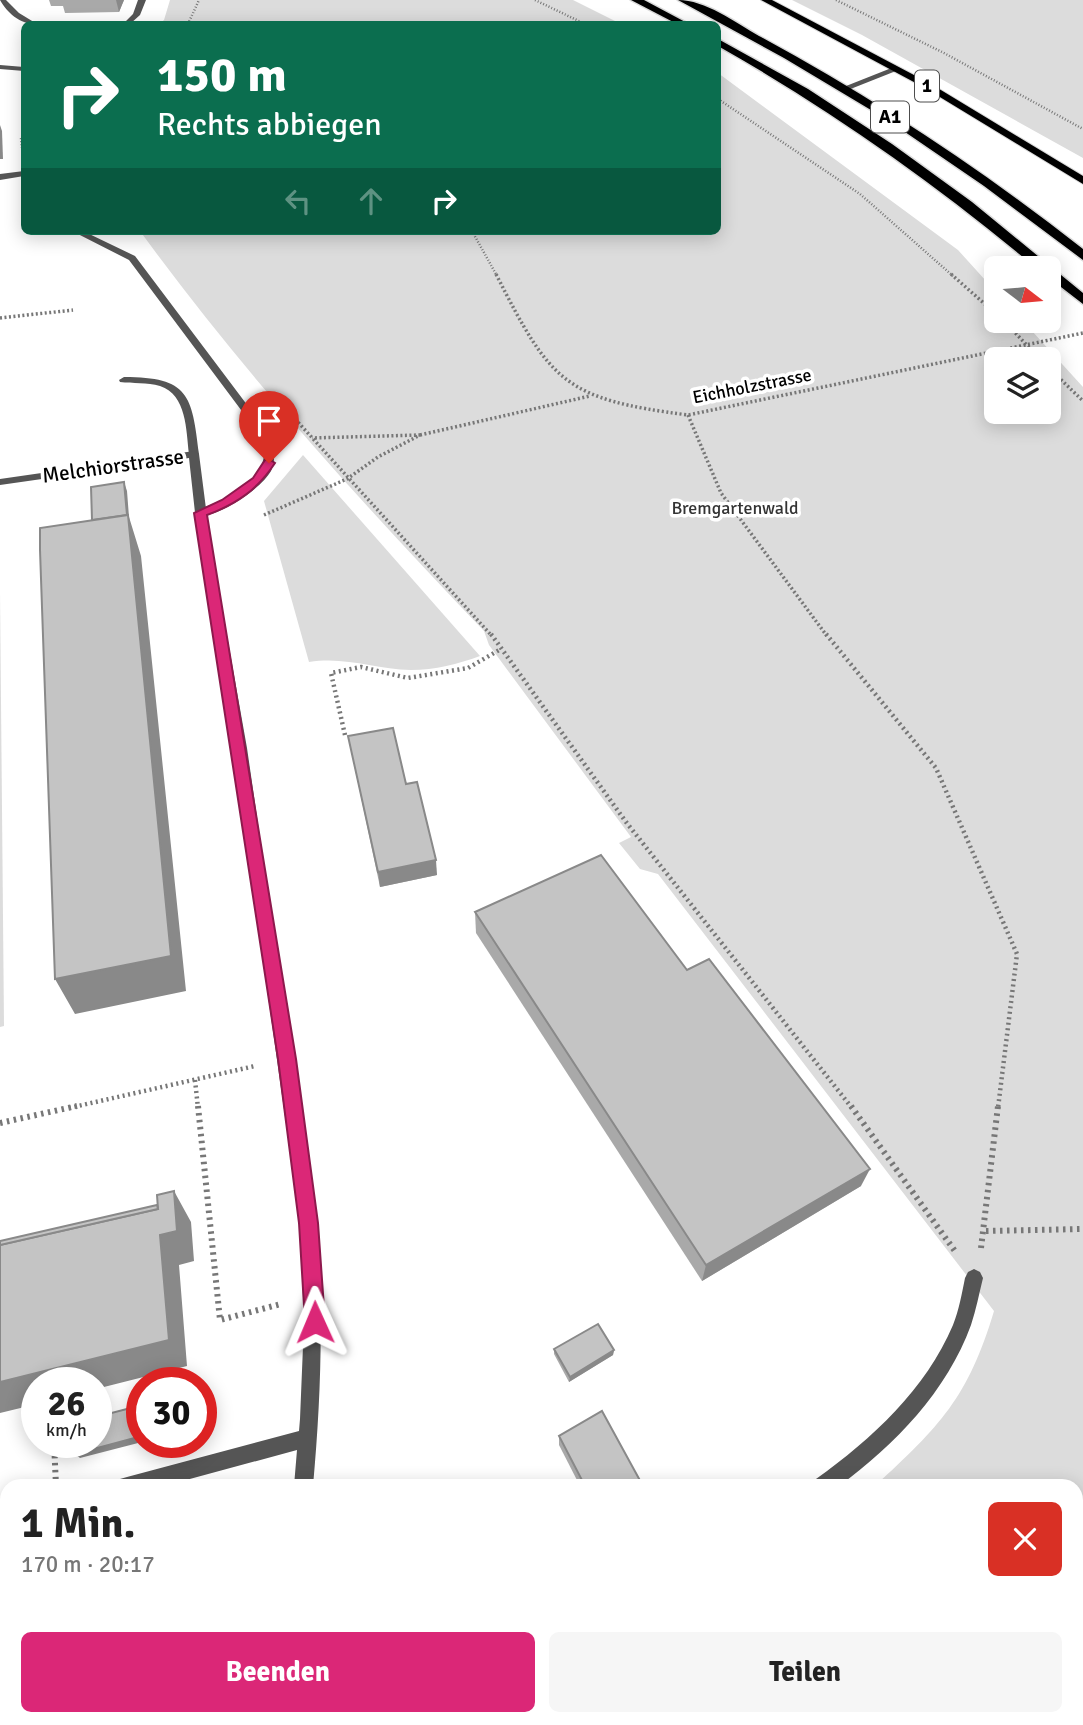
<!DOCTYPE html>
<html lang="de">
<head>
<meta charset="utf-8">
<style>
  :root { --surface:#fff; --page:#f6f6f6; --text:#222; --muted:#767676; --accent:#db2777 }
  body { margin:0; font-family:Signika,sans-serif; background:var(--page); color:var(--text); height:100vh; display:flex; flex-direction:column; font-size:26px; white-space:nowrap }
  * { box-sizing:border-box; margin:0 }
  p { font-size:23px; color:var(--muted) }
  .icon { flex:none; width:38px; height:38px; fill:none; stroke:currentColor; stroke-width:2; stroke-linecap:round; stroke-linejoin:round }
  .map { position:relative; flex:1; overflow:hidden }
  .drawer { position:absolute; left:0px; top:1479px; width:1083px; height:247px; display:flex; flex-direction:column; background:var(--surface); border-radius:21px 21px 0 0; box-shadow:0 4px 18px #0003 }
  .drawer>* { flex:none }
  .hud { position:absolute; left:21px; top:21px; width:700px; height:214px; border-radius:10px; box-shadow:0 4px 18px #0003; background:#0b6e4f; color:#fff; overflow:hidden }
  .needle { width:46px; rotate:106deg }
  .fabs { position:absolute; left:984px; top:256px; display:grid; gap:14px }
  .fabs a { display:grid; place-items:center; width:77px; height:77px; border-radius:10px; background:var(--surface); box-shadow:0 4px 18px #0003; font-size:35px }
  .speed { position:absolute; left:21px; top:1367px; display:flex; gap:14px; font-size:35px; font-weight:700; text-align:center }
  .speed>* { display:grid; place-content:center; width:91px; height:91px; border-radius:50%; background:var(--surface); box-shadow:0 4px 18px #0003; line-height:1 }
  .speed small { font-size:18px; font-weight:400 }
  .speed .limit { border:10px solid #d22; background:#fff; color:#111 }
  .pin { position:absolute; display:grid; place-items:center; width:60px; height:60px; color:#fff; margin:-72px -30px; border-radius:50% 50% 50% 0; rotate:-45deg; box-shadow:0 0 7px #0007 }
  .pin .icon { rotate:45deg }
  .me { position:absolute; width:77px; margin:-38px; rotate:359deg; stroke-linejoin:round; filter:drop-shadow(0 0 5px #0008) }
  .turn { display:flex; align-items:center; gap:24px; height:147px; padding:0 21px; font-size:32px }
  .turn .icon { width:91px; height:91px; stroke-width:2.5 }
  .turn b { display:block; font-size:49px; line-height:60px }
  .lanes { display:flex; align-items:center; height:66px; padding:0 21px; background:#0003; justify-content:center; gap:35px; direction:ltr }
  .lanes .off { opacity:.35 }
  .round { display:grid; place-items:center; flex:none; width:74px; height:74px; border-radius:10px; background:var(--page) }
  .overview { display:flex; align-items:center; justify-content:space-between; height:119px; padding:0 21px }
  h1 { font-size:42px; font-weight:700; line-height:52px }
  .primary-button { display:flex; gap:14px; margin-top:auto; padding:14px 21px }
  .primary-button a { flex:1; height:80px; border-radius:10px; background:var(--accent); color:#fff; font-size:28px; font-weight:700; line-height:80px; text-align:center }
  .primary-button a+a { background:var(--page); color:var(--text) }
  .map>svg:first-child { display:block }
</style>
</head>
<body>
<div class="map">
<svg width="1083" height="1725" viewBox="0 0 1083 1725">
  <rect width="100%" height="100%" fill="#fff"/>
  <!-- green -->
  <g fill="#dcdcdc" fill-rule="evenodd">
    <polygon points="170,0 573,0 621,24 159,24 164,20"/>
    <polygon points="792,0 1083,0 1083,158 862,35"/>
    <path d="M 718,73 L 958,250 L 996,292 L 996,320 L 1022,320 L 1083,387 L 1083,1725 L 553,1725 L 562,1718 L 1076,1718 L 1076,1486 L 875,1486 C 940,1426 968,1398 994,1311 L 658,874 L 640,869 L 619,843 L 631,837 L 489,645 L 484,631 C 362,503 244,374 140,231 L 718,231 ZM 996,359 L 1048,359 L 1048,411 L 996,411 Z"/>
    <path d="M 303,455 L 480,656 C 458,664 435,670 411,670 C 375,669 345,656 309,662 L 264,501 Z"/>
    <polygon points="0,592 4,1026 0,1027"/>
    <polygon points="140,1719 140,1718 223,1719 221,1725 141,1725"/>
  </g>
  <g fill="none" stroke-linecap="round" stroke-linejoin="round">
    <!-- primary casing -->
    <g stroke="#dbdbdb" stroke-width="2">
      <polygon id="primary" points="761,0 772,0 931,84 1083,176 1083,184 925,88"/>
    </g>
    <!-- highway casing -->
    <g stroke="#dbdbdb" stroke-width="3">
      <g id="highway">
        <polygon points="631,0 644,0 689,24 677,24"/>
        <path d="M 678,0 C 705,0 735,22 759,36 C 874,98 981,169 1083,249 L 1083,260 L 984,186 L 886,119 L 784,58 Z"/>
        <path d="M 718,39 L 808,89 L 892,144 L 972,202 L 1083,293 L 1083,304 L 1048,277 L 1048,268 L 1036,268 C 936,184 831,110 718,46 Z"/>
      </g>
    </g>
    <!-- path-far3 -->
    <g stroke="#777" stroke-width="2.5" stroke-dasharray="1 2" stroke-linecap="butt">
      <polyline points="535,0 585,24"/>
      <polyline points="836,0 944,53 1083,129"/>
      <polyline points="188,24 199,0"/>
      <polyline points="718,99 860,194 953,276"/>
      <polyline points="22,148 21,138 24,137"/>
      <polyline points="472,231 497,276"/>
    </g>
    <!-- path-far2 -->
    <g stroke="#777" stroke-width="3.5" stroke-dasharray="2 2.5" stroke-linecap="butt">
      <path d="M 496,274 C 551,383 565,399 688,415 L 1083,333"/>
      <polyline points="951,274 996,314"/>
      <polyline points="0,318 73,310"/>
      <polyline points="1003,320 1040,359"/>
      <polyline points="1048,367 1083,401"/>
      <polyline points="277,399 492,636"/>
      <polyline points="688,415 721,493 827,636"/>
      <polyline points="420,435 590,396"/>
      <polyline points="264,515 347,479 378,457 420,435 312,438"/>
    </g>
    <!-- path-far1 -->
    <g stroke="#777" stroke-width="4.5" stroke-dasharray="2 3.5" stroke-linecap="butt">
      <polyline points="491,634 626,822 852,1108"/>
      <polyline points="826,634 936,768 1017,954 998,1108"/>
      <polyline points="345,735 331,673 361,667 408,678 468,668 501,649"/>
      <polyline points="195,1080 198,1108"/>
      <polyline points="69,1108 255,1066"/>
    </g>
    <!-- path -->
    <g stroke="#777" stroke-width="6" stroke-dasharray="2.5 4.5" stroke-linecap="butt">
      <polyline points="198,1106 220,1320 281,1304"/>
      <polyline points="851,1106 957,1254"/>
      <polyline points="0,1123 77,1106"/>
      <polyline points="986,1231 1083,1229"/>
      <polyline points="981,1248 998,1106"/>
      <polyline points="54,1442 56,1486"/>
    </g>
    <!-- lane -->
    <g fill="#555" fill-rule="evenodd">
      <path d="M 0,0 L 6,0 L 19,13 L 37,24 C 21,25 7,13 0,0 Z"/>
      <polygon points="138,0 146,0 140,15 130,24 123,24 133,14"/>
      <polygon points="894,67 901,69 848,90 841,88"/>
      <polygon points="24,171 24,176 0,180 0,174"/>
      <path d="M 72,231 L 83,231 L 135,256 L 272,438 C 274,449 276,460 271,471 C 261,489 218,518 197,516 L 197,510 C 220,501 257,488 263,461 C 265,454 263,446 262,438 L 129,260 Z"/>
      <path d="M 124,377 C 189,377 192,395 199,454 L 198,456 L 190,456 L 189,454 C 186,430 187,395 160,386 C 147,382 133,384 120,382 L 119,380 Z"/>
    </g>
    <!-- street -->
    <g fill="#555" fill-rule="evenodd">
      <polygon points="0,65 24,67 24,71 0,69"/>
      <path d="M 194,451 L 199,454 L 210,540 L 247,748 L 316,1223 C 324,1311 321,1398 313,1486 L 294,1486 L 297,1450 L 164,1486 L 118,1486 L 120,1479 L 127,1477 L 299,1431 L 300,1419 L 304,1322 L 300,1223 L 233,748 L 198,540 L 189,458 L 0,485 L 0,479 Z"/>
      <path d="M 974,1269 L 980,1272 L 983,1278 C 979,1294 976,1310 971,1325 C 947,1391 895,1445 839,1486 L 814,1486 L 816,1479 C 872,1439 926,1389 953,1325 C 959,1310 962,1293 965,1278 L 968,1272 Z"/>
      <polygon points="7,1507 7,1527 0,1529 0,1509"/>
      <polygon points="252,1718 273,1718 272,1725 252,1725"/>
      <polygon points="471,1718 498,1718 496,1725 469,1725"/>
    </g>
    <!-- primary -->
    <use href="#primary" fill="#000" fill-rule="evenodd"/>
    <!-- highway -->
    <use href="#highway" fill="#000" fill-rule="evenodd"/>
  </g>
  <!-- wall -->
  <g fill="#a9a9a9">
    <polygon points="49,0 124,0 119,12 65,13 63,6 51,6"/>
    <polygon points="348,736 406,784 437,875 380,887"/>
    <polygon points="475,912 687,970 861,1186 702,1281 476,933"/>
    <polygon points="554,1349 614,1350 613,1355 569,1382 554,1354"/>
    <polygon points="559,1436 643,1486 580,1486 559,1445"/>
    <polygon points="1076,1563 1083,1572 1083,1652 1076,1643"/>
    <polygon points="804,1718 969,1718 961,1725 808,1725"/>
  </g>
  <!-- shaded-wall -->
  <g fill="#898989">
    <polygon points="116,0 124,0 119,12"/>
    <polygon points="0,125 2,131 3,159 0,159"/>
    <polygon points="124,482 127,491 129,517 141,556 186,991 75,1014 55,979 95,532"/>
    <polygon points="436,860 437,875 380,887 378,872"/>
    <polygon points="870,1169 861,1186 702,1281 706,1265"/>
    <polygon points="174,1191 191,1222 194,1261 179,1265 187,1366 96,1389 96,1382 37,1382 37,1404 0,1413 0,1382 160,1235 176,1219"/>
    <polygon points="614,1350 613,1355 569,1382 570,1377"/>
    <polygon points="142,1436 142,1442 80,1458 75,1454"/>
  </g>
  <!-- building -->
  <g fill="#c4c4c4" stroke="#898989" stroke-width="2">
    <polygon points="124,482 127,515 92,520 91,487"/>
    <polygon points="128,515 171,956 55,979 40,550 40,528"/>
    <polygon points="393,728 406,784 417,782 436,860 378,872 348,736"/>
    <polygon points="601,855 687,970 709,959 870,1169 706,1265 475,912"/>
    <polygon points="174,1191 177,1231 160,1235 169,1340 0,1382 0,1245 158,1209 157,1195"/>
    <polygon points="157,1205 158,1209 0,1245 0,1241"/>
    <polygon points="598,1324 614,1350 570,1377 554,1349"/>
    <polygon points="142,1405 142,1436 75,1454 75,1442 96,1442 96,1417"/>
    <polygon points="602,1411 643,1486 585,1486 559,1436"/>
    <polygon points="1076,1563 1083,1572 1083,1631 1076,1621"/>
    <polygon points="815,1718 969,1718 961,1725 819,1725"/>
  </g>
  <!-- route -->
  <path fill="#db2777" stroke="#8e194d" stroke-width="2" d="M 269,459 L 275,463 C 258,489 237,504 207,515 L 296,1059 L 318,1223 L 325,1322 L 322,1329 L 315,1332 L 308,1329 L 305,1322 L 299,1223 L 278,1059 L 194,513 L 222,500 L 253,478 L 265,460 Z"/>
  <g text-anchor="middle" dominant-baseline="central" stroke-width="7" stroke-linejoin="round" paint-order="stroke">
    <!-- far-street labels -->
    <g font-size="18" fill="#000" stroke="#fff">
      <text transform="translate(752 386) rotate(-11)">Eichholzstrasse</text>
    </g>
    <!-- far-park labels -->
    <g font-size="18" fill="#333" stroke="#fff">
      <text x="735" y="508">Bremgartenwald</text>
    </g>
    <!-- shield labels -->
    <g fill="#fff" stroke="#4c4c4c" stroke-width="2">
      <rect x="915" y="70.5" width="24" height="31" rx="5"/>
      <rect x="871" y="101.5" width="38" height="31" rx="5"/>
    </g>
    <g font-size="19" font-weight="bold" fill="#000">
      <text x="927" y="86">1</text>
      <text x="890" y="117">A1</text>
    </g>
    <!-- street labels -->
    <g font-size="21" fill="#000" stroke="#fff">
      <text transform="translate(113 466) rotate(-8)">Melchiorstrasse</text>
    </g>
  </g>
</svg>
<div class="fabs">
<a><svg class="needle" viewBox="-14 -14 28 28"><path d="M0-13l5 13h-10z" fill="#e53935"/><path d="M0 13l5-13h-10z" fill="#767676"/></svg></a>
<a><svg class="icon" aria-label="layers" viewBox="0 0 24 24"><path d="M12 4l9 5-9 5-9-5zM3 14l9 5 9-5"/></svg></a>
</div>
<div class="speed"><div>26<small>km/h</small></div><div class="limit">30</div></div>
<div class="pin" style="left:269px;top:463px;background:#d93025"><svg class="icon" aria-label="arrive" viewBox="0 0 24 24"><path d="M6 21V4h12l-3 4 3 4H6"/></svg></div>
<svg class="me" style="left:315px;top:1322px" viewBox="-20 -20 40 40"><path d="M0-17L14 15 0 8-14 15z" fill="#db2777" stroke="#fff" stroke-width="4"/></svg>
<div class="hud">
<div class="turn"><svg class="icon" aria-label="right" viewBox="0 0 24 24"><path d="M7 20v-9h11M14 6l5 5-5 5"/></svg><div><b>150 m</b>Rechts abbiegen</div></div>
<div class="lanes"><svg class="icon off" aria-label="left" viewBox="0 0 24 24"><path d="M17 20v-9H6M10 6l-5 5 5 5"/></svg><svg class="icon off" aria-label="ahead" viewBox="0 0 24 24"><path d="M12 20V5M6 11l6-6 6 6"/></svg><svg class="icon" aria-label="right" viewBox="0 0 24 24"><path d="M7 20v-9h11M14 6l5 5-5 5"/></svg></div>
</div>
<section class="drawer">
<div class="overview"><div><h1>1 Min.</h1><p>170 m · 20:17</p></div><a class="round" style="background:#d93025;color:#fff"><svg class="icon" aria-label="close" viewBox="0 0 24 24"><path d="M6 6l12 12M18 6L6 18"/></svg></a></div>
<div class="primary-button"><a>Beenden</a><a>Teilen</a></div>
</section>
</div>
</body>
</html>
